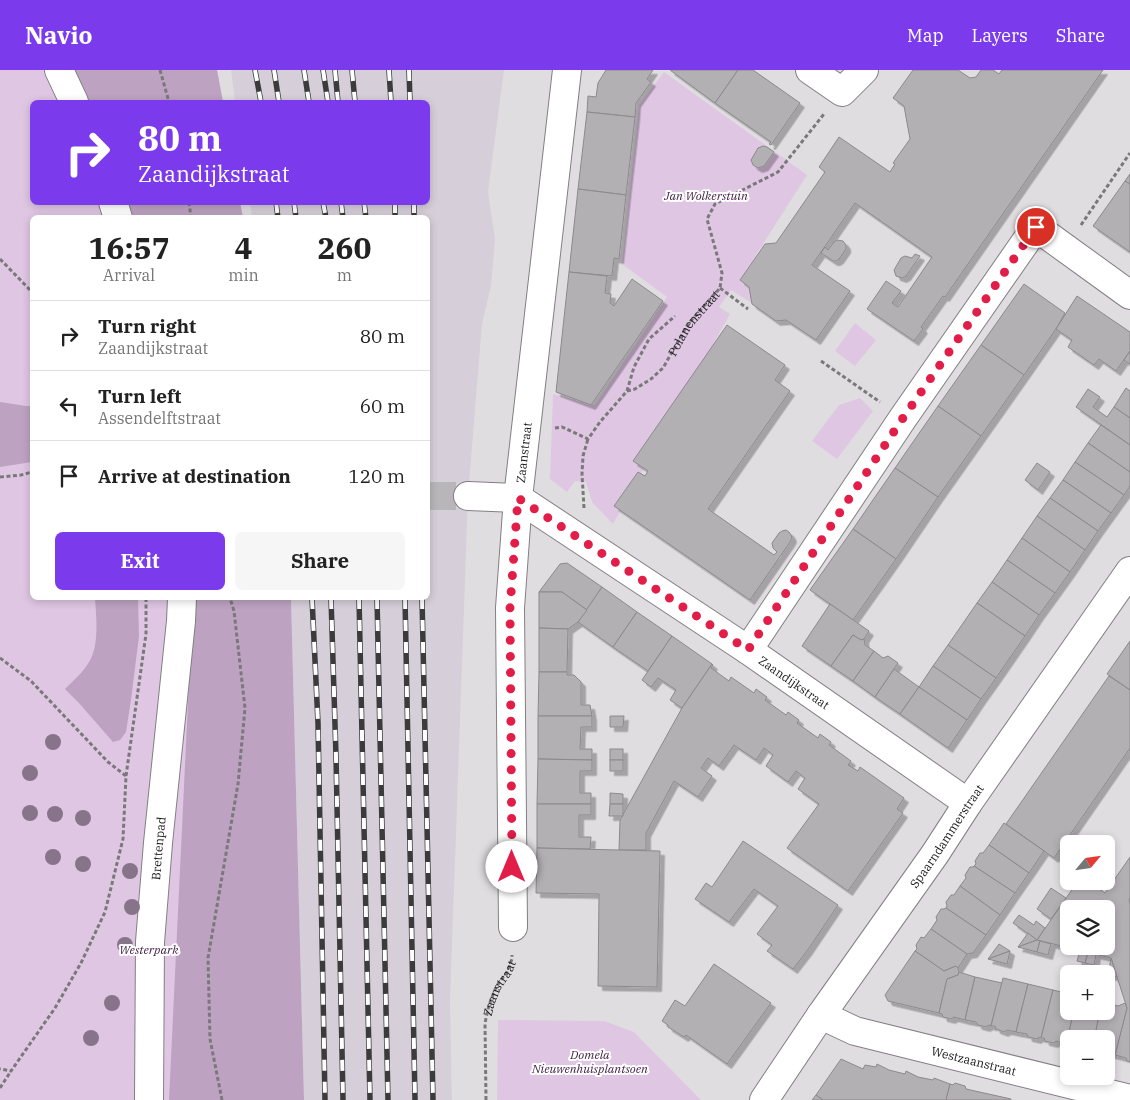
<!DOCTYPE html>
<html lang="en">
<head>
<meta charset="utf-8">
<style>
  :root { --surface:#fff; --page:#f6f6f6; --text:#222; --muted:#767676; --line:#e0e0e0; --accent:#7c3aed }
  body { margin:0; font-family:"IBM Plex Serif",serif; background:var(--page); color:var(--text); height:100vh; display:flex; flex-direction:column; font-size:19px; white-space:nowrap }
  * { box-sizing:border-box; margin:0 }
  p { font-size:16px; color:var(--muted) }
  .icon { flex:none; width:28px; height:28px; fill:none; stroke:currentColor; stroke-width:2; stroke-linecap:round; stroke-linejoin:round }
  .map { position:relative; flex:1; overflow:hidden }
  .side { position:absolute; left:30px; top:145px; width:400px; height:385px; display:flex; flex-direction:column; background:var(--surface); border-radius:8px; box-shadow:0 2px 8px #0003 }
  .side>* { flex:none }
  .top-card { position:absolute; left:30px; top:30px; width:400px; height:105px; border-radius:8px; box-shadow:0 2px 8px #0003; background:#7c3aed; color:#fff; overflow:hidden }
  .needle { width:32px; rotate:61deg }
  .controls { position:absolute; left:1060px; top:765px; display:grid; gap:10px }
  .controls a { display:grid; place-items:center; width:55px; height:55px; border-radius:8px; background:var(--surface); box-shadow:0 2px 8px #0003; font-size:25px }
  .pin { position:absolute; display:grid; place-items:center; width:42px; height:42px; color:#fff; margin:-21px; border:2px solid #fff; border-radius:50%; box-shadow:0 1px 5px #0007 }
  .me { position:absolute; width:55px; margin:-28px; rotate:0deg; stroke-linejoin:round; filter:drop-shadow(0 0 4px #0008) }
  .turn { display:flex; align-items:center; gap:18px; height:105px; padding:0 25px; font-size:22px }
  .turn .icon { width:65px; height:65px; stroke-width:2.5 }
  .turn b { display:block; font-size:35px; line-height:42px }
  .eta { display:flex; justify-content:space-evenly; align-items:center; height:85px; text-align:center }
  .eta b { font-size:30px; font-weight:700; line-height:35px }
  .button { display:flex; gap:10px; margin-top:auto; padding:10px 25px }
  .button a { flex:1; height:58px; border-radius:8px; background:var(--accent); color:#fff; font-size:20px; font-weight:700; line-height:58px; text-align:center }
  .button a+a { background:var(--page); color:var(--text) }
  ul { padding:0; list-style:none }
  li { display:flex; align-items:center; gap:15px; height:70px; padding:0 25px; border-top:1px solid var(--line) }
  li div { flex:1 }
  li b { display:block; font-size:19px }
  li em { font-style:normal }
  header { display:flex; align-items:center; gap:30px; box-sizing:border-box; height:70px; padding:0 25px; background:var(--accent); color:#fff }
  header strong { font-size:24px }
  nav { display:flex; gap:28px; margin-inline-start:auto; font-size:18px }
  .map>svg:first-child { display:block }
</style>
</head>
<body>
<header>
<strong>Navio</strong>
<nav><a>Map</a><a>Layers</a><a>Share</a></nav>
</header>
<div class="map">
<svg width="1130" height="1030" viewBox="0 0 1130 1030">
  <defs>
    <filter id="shadow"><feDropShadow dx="4.5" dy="4.5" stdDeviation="0" flood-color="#0004"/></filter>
  </defs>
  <rect width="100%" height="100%" fill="#e0dde1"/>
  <!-- built -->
  <polygon fill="#d6ced8" points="231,0 504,0 488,122 495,169 491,216 482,254 468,426 450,932 452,1030 304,1030 291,528 428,528 428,148 252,147 250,133 428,132 428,32 235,32"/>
  <!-- green -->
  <g fill="#dfc6e3">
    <polygon points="0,0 217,0 223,32 32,32 32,132 240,133 243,147 32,148 32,528 289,528 302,1030 0,1030"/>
    <polygon points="664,2 807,105 740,210 749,217 752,233 731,220 719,237 730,244 613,454 592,432 586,412 575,411 567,422 550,409 553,324 595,335 667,227 622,194 639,35"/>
    <polygon points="855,253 876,270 855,296 835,281"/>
    <polygon points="860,328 873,341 837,389 812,371 839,335"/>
    <polygon points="498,950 604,951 634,962 701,1030 497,1030"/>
  </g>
  <!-- forest -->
  <g fill="#bda3c1">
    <polygon points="75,0 217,0 223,32 88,32"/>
    <polygon points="127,133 240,133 243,147 133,147"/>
    <polygon points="0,332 26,336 32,336 32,392 0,397"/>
    <path d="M 95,528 L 138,528 L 139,566 L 131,630 L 126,662 L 120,670 L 113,672 L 79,633 L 65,619 C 75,609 87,599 92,586 C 99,570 96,544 95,528 Z"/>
    <polygon points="193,528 291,528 304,1030 169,1030"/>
  </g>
  <!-- building -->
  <g fill="#b3b0b3" stroke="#8c898d" fill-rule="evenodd" filter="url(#shadow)">
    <polygon points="606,0 653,0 647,9 651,12 636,33 635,47 587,42 588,26 596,27 598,13"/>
    <polygon points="670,0 738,0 715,33"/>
    <polygon points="738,0 753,0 800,33 771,75 769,74 771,72 715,33"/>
    <polygon points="913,0 958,0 970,8 976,7 981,0 993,0 999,4 1002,0 1103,0 945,227 943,226 921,257 923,259 914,271 867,239 886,211 901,221 892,233 898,237 932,187 855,133 812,195 850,221 816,270 786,250 776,251 752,234 749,217 740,210 765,174 776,173 825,102 819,97 839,67 890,102 895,94 893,93 910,69 904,36 893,28"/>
    <polygon points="587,42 635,47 626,125 578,119"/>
    <polygon points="763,76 767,77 774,82 764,96 758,98 753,95 751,90 758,78"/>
    <polygon points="1130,104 1130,114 1125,111"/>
    <polygon points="1125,111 1130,114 1130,182 1093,156"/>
    <polygon points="578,119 626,125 619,189 614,188 612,206 569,202"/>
    <polygon points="837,170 843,171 846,175 846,179 839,189 836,191 833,191 821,183 825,177 828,180 834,172"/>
    <polygon points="915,184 920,186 906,206 902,208 896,206 894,200 901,188 905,186 912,188"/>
    <polygon points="569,202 607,206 605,223 611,224 610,233 614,236 632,209 663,231 591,335 556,322"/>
    <polygon points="1024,214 1065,243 1056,259 1024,305 981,275"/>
    <polygon points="1077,226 1130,262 1130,281 1116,301 1099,289 1094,295 1068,277 1072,270 1056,259"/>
    <polygon points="727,255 785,295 775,310 790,321 708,439 774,485 777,482 773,478 772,473 779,463 782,461 786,460 789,462 791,465 792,468 790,472 750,530 614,436 638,402 645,406 648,401 633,391"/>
    <polygon points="981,275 1024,305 981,366 938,336"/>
    <polygon points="1130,281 1130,294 1124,290"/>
    <polygon points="1126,318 1130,321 1130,348 1114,337"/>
    <polygon points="1088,319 1100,327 1093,337 1107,347 1114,337 1130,348 1130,375 1076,337"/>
    <polygon points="938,336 981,366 938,427 895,398"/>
    <polygon points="1101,355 1130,375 1130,402 1088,373"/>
    <polygon points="1088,373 1130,402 1130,416 1124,425 1075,392"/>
    <polygon points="1075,392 1124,425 1111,443 1063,410"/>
    <polygon points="1037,393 1050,402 1038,420 1025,410"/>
    <polygon points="895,398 938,427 896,489 853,459"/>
    <polygon points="1063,410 1111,443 1098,461 1050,428"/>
    <polygon points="1050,428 1098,461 1085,480 1037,446"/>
    <polygon points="1037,446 1085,480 1070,502 1022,468"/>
    <polygon points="853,459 896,489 853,550 810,520"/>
    <polygon points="1022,468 1070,502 1055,523 1007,490"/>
    <polygon points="1007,490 1055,523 1039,545 992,512"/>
    <polygon points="567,493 602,517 587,540 562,522 539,522 560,494"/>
    <polygon points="992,512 1039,545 1025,566 977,533"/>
    <polygon points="602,517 637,542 613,577 578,552"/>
    <polygon points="539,522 562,522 587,540 578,552 568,559 539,558"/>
    <polygon points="977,533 1025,566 996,608 948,575"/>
    <polygon points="830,534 869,561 864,569 861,570 853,565 831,596 802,576"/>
    <polygon points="637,542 672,566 648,601 613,577"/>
    <polygon points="539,558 568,559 567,602 539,602"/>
    <polygon points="853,565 861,570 864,569 865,575 874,581 853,611 831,596"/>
    <polygon points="672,566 712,594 682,638 670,630 676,620 658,608 651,617 642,610"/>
    <polygon points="1130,571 1130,620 1107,604"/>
    <polygon points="948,575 996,608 981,629 933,596"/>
    <polygon points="874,581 883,588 888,586 898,593 875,627 853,611"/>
    <polygon points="712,594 713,595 711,598 729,611 731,607 754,623 756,619 767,627 765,630 786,645 788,642 799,650 797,653 818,668 820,664 831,672 829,675 851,691 848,695 858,701 860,697 904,728 897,739 903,743 848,821 787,778 819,734 798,719 805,708 796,701 788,712 766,696 773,685 764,678 756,690 734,675 719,696 708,688 701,698 712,706 698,727 674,711 646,763 646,780 619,780 620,750 682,638"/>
    <polygon points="933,596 981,629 967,650 919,617"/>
    <polygon points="894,599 919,617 900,644 875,627"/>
    <polygon points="539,602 567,602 567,605 574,605 581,612 581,635 590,635 592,646 538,646"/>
    <polygon points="1109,606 1130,620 1130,678 1054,788 1006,754"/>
    <polygon points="919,617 967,650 948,678 900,644"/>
    <polygon points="538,646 592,646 592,657 581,657 580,679 592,679 592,690 538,689"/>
    <polygon points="610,646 624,646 623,657 610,657"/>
    <rect x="610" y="679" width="13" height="11"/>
    <polygon points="538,689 592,690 592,701 580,701 580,723 591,723 591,734 537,734"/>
    <rect x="610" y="690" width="13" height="11"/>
    <polygon points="610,723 623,724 623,734 610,734"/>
    <polygon points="537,734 591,734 591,745 579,745 579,767 591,767 590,779 537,778"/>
    <polygon points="610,734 623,734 623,746 609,746"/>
    <polygon points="1004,753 1044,781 1029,803 989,775"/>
    <polygon points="743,771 838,835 807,881 793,899 767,881 772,875 757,864 778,836 754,819 729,852 695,829 706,813 712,817"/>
    <polygon points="989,775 1029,803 1015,823 974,796 976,794 975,791 980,783 983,783"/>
    <polygon points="537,778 660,781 657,917 598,916 599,824 536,823"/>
    <path d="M 1130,787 L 1130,827 L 1129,830 L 1130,834 L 1130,992 L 1127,991 L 1126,988 L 1115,985 L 1127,938 L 1111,888 L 1037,870 L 1078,811 L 1088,811 L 1105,823 ZM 1069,839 L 1106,839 L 1106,876 L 1069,876 Z"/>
    <polygon points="974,796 1015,823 1000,845 960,816 966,808 965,805 970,797 973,797"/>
    <polygon points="960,816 1000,845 986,865 946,838 947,836 946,832 951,825 954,825"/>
    <polygon points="1051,818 1066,828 1051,849 1037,839"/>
    <polygon points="946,838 986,865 973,883 967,884 931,859 937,850 936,847 941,839 944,839"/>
    <polygon points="1019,845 1034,855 1036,851 1045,858 1037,870 1013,853"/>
    <polygon points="931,859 967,884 958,898 956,896 944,901 915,881 917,879 916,875 921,867 924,868"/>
    <polygon points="1028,863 1037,870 1018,877"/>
    <polygon points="1037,870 1040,871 1037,882 1018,877"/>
    <polygon points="1040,871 1051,874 1048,885 1037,882"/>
    <polygon points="999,874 1010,881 988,889"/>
    <polygon points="915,881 944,901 956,896 958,898 959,902 958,905 947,909 939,943 888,931 885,925"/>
    <polygon points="1010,881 1007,894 988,889"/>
    <polygon points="1080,881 1088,883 1085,893 1077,891"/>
    <polygon points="1088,883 1096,885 1094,895 1085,893"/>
    <polygon points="1111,888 1117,907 1108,905"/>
    <polygon points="714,894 771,933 727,994 686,965 684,967 668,957 668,955 662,951 675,930 685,936"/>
    <polygon points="959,902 975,907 965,950 954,947 951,949 943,947 942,944 939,943 947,909 958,905"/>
    <polygon points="975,907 1002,913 991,956 989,955 986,957 978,955 976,952 965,950"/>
    <polygon points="1003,908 1028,914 1016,962 1007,960 1004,962 996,959 995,956 991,956"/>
    <polygon points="1028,914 1053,920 1041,968 1039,967 1037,969 1028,967 1027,964 1016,962"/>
    <polygon points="1053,920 1069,924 1069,941 1074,941 1066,974 1056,971 1054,973 1045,971 1044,968 1041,968"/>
    <polygon points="1106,933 1118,936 1125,933 1127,938 1115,985 1106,983 1106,969 1094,969 1100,941 1106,941"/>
    <polygon points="1074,941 1100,941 1094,969 1069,969 1069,974 1066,974"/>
    <polygon points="841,989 863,999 865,995 876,997 877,994 889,1000 905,1004 906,1001 918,1007 933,1010 934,1008 950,1014 946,1030 823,1030 816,1025"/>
    <polygon points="955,1013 965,1016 966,1019 1011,1029 1011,1030 946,1030 950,1014 953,1015"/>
    <polygon points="816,1025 823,1030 812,1030"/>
  </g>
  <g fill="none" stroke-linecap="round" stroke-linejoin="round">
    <!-- minor-tunnel -->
    <polyline stroke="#b8b6b9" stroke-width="28" stroke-dasharray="28 14" stroke-linecap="butt" points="428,426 468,426"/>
    <!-- minor casing -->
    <g stroke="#827f83" stroke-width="30">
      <g id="minor">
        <polyline points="59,0 74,32"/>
        <polyline points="810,0 842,22 864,0"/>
        <polyline points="113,132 118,148"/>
        <polyline points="468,426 518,428"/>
        <path id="s3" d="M 518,428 L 748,580 L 968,733"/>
        <polyline points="748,580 903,348 1036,157 1130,225"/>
        <path id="s4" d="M 513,857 L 510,538 L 518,428 L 567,0"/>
        <path id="s5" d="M 821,945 L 855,961 L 1130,1029"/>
        <path id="s6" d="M 149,1030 L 150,872 L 158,773 L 181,551 L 182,528"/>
        <path id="s7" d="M 764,1030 L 821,945 L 935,784 L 968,733 L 1130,501"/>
      </g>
    </g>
    <!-- path -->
    <g stroke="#7a787b" stroke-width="3" stroke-dasharray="4 2.5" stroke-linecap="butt">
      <polyline points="160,0 169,32"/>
      <polyline points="189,132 191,148"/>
      <polyline points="1081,155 1130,83"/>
      <polyline points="0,189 32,222"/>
      <polyline points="720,218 748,239"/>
      <polyline points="821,291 880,332"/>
      <path id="s1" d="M 627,321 L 635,319 L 651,309 L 663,298 L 688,254 L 720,218 L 722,203 L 707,149 L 715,134 L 778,102 L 824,44"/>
      <polyline points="555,358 562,357 588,369 600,352 627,321 634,297 649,269 675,246"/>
      <polyline points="0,407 21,405 32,402"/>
      <polyline points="584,438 582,404 583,386 588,369"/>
      <polyline points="0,588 31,611 108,692 126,706 123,769 105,842 81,893 55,938 11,1001 0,999"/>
      <polyline points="126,706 146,564 146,528"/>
      <polyline points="0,1018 11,1001"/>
      <polyline points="222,1030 210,969 208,888 238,714 245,638 234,541 230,528"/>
      <path id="s2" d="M 486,1030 L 485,953 L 489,935 L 496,917 L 507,902 L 512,889 L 512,885"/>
    </g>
    <!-- minor -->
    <use href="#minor" stroke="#fff" stroke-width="28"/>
    <!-- rail casing -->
    <g stroke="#3c3b3c" stroke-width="5.5">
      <g id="rail">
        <polyline points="255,0 261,32"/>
        <polyline points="274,0 279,32"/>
        <polyline points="304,0 309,32"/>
        <polyline points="323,0 328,32"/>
        <polyline points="335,0 338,32"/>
        <polyline points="352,0 355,32"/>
        <polyline points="389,0 391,32"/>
        <polyline points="409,0 410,32"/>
        <polyline points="276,132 278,148"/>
        <polyline points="294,132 296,148"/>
        <polyline points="323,132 326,148"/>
        <polyline points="341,132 343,148"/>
        <polyline points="364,132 366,148"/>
        <polyline points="395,132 395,148"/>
        <polyline points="414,132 414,148"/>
        <polyline points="312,528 318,653 325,1030"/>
        <polyline points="331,528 336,686 343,1030"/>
        <polyline points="359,528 370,1030"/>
        <polyline points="377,528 388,1030"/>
        <polyline points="405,528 415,1030"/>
        <polyline points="422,528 433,1030"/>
      </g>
    </g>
    <!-- rail -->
    <use href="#rail" stroke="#fff" stroke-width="4" stroke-dasharray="11" stroke-linecap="butt"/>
  </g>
  <!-- trees -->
  <g fill="#87738a">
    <circle cx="53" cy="672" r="8"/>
    <circle cx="30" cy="703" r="8"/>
    <circle cx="30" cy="743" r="8"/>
    <circle cx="55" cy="744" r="8"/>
    <circle cx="83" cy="748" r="8"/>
    <circle cx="53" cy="787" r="8"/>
    <circle cx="83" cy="794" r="8"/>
    <circle cx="130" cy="801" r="8"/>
    <circle cx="132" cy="837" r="8"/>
    <circle cx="125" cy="875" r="8"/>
    <circle cx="112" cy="933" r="8"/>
    <circle cx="91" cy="968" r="8"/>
  </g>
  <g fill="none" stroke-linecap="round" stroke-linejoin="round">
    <!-- route -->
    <polyline stroke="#e11d48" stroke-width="9" stroke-dasharray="0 16.2" points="512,797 510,538 518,428 748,580 903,348 1036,157"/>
  </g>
  <g text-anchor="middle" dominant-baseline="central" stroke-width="4" stroke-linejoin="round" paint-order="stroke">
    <!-- park labels -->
    <g font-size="12" font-style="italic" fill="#3e1c43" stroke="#fff">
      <text x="706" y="125">Jan Wolkerstuin</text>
      <text x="149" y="879">Westerpark</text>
      <text x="590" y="984">Domela<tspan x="590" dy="14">Nieuwenhuisplantsoen</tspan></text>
    </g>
    <!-- street labels -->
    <g font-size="12" fill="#1a191a" stroke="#fff">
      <text stroke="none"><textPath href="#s1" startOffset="98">Polanenstraat</textPath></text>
      <text stroke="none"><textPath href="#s4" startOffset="475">Zaanstraat</textPath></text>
      <text stroke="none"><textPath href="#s3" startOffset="332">Zaandijkstraat</textPath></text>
      <text stroke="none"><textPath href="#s7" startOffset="321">Spaarndammerstraat</textPath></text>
      <text stroke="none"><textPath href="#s6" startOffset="252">Brettenpad</textPath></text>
      <text stroke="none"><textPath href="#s2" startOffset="115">Zaanstraat</textPath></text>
      <text stroke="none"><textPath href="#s5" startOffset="160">Westzaanstraat</textPath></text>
    </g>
  </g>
</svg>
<div class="controls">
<a><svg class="needle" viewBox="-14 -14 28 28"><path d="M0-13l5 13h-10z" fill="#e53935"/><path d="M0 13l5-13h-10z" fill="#767676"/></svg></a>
<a><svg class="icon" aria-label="layers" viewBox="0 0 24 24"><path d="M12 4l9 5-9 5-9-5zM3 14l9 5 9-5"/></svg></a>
<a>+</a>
<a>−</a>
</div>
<div class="pin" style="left:1036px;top:157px;background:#d93025"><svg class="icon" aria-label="arrive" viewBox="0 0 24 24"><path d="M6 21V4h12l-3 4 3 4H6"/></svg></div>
<svg class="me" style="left:512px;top:797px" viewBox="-20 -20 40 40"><circle r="19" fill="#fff"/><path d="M0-13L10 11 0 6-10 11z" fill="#e11d48"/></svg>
<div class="top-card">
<div class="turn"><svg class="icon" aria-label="right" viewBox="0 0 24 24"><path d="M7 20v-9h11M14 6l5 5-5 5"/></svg><div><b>80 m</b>Zaandijkstraat</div></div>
</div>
<section class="side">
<div class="eta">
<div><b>16:57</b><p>Arrival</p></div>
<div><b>4</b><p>min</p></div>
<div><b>260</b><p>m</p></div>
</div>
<ul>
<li><svg class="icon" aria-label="right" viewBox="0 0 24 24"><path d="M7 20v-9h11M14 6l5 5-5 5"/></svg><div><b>Turn right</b><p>Zaandijkstraat</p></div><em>80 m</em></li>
<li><svg class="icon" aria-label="left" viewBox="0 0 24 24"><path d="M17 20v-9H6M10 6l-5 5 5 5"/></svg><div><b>Turn left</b><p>Assendelftstraat</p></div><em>60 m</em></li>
<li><svg class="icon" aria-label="arrive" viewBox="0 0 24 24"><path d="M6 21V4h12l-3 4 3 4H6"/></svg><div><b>Arrive at destination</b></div><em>120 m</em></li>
</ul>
<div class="button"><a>Exit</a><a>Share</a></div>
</section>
</div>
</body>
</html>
